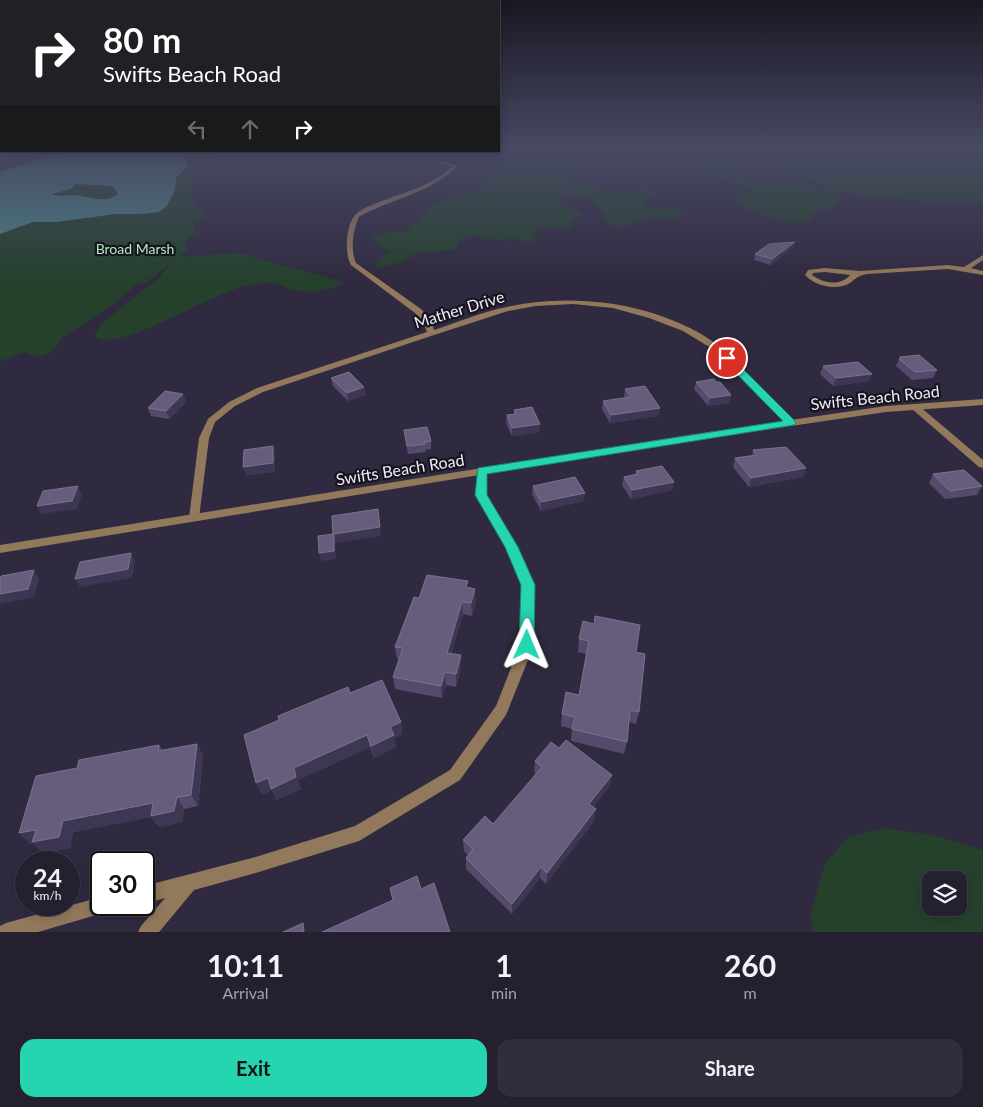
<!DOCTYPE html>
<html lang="en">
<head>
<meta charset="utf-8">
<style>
  :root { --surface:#242030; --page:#302d3c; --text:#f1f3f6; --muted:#a3a3ab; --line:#413e4c; --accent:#24d5af }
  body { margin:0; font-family:Lato,sans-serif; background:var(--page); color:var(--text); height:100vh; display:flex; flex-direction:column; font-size:19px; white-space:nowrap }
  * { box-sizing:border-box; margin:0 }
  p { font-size:16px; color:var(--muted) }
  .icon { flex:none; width:28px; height:28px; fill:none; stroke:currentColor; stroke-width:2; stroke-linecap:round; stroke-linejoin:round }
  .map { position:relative; height:932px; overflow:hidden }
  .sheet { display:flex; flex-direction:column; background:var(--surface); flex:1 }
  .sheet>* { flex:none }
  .guide { position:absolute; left:0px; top:0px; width:500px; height:152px; box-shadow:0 2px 12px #0003,0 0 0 1px var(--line); background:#202124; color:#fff; overflow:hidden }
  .controls { position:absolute; left:922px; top:871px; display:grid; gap:10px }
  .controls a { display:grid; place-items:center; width:45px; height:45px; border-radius:10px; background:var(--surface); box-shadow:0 2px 12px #0003,0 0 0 1px var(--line); font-size:25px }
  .speed { position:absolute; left:15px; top:851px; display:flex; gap:10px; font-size:25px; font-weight:700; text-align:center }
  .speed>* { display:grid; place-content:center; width:65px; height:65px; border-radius:50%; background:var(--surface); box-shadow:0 2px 12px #0003,0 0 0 1px var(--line); line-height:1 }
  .speed small { font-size:12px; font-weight:400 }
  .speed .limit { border:2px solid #111; border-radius:8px; background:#fff; color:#111 }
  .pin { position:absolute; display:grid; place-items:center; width:42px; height:42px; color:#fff; margin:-21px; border:2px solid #fff; border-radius:50%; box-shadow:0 1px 5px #0007 }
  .me { position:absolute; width:55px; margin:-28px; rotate:1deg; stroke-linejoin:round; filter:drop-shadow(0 0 4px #0008) }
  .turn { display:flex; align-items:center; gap:18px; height:105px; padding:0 20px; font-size:22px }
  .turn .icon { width:65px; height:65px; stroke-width:2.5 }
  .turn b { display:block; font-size:35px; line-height:42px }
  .lanes { display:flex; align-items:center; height:48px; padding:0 20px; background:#0003; justify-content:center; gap:25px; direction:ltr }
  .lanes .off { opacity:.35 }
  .eta { display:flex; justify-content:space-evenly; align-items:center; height:85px; text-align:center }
  .eta b { font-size:30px; font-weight:700; line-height:35px }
  .cta { display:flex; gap:10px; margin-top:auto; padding:10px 20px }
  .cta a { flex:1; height:58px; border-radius:15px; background:var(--accent); color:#111; font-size:20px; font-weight:700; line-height:58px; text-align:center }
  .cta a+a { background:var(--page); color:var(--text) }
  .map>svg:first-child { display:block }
</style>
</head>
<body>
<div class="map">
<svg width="983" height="932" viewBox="0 0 983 932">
  <rect width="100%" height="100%" fill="#302a40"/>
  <!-- green -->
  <g fill="#25412c" fill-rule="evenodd">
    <path d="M 517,150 L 609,150 L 591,158 L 578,154 L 547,155 L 567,160 L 569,167 L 587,173 L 585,176 L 570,179 L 571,182 L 592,188 L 617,190 L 651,188 L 655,193 L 644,200 L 644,205 L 653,208 L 678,209 L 682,213 C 675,221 661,218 651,219 C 635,220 621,234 605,221 L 605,215 C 597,201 575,188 560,200 L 561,204 L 580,211 L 584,215 L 569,219 L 571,226 L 568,229 C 557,230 538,222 533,234 L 538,239 C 530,244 523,241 515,239 C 509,238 504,240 498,240 C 484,239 474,231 459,241 L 458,247 L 454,250 L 417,253 L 404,261 L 378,268 L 375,266 L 381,257 L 389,252 L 382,245 L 370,238 L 386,233 L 407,230 L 432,206 L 445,199 L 474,192 L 479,189 L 482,182 L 496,172 L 545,154 Z"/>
    <path d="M 635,150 L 685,150 L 680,156 C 694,159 707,151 720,157 L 715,161 L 751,180 L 784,182 L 821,190 L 829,189 L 791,170 L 745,160 L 774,162 L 784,158 L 777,154 L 758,150 L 943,150 L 959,154 L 968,166 L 983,174 L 983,203 L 967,201 L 934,202 L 883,198 L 839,192 L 839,201 L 834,206 L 810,216 L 812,220 L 810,222 C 789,226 750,213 733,200 L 735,197 L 752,191 L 752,188 L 728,181 L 706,169 Z"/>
    <polygon points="55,151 69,151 0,173 0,164"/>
    <path d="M 175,151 L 225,151 L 203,164 L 197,173 L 191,200 L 206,215 L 194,226 L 195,233 L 187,240 L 187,249 L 180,257 L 239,253 L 343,282 C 330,293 304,294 288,288 C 280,285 274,282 266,283 C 246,284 228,291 211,299 C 193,306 107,355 95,335 L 102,323 L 160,277 L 170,264 L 144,284 L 138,283 L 115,303 L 63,337 L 51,352 L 36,357 L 25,352 L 0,361 L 0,234 L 33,222 L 115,214 L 156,213 L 175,190 L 176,178 L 186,169 L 186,159 Z"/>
    <path d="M 75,184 L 112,186 L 118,193 C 105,205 85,195 71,195 C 63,195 59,197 51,194 L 72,188 Z"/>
    <path d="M 883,828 L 932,835 L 983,850 L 983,932 L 813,932 L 811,912 L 825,864 L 848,837 ZM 931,880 L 959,880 L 959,908 L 931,908 Z"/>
  </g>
  <!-- water -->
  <path fill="#4a8185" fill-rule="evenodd" d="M 69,151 L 175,151 L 186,159 L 188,166 L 176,178 L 175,190 L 167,206 L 159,212 L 141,214 L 115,214 L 57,222 L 33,222 L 0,234 L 0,172 ZM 75,184 L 112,186 L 118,194 C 105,205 86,195 71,195 C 64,195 60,197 52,194 L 71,189 Z"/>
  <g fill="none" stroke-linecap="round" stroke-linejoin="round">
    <!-- minor -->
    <g fill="#92795b" fill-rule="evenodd">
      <path d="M 437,160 L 457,166 C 431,194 391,198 359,217 C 353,230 350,249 356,263 L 421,309 L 431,320 L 434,330 C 458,322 482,312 507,307 C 574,292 658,303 715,343 C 724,350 732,360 740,367 C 758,385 776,403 794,421 L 796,423 L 794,425 L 788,425 L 711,348 L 683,331 L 649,318 L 613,308 L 573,304 L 536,306 L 508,311 L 434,335 L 263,392 L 235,406 L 215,422 L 209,438 L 199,518 L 198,521 L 190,521 L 189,518 L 199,438 L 208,419 L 229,402 L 257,388 L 427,332 L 423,321 L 415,313 L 351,265 C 344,254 346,223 356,214 C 364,207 377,203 387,199 C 410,191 433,184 452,167 L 437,162 Z"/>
      <path d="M 983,255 L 983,260 L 971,268 L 983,271 L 983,275 L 948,269 L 867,274 C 855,276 855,281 846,285 C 832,290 814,285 805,275 L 808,270 L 825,268 L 860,271 L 948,265 L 964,267 ZM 825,272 L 850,275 C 840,287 823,283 812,275 L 813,273 Z"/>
      <polygon points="915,404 918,405 983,460 983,468 979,467 912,409 911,407"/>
      <polygon points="482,468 487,471 486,495 518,547 534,585 534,645 506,715 460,780 359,841 252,874 194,890 159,932 138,932 141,926 165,898 144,904 144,886 252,858 355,826 450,770 496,706 520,645 522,585 506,547 476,495 477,471"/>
      <polygon points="101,897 101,905 113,905 110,911 38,932 0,932 0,926 6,923"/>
    </g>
    <!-- tertiary -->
    <polygon fill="#92795b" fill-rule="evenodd" points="983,399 983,405 886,412 695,440 0,553 0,545 695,434 886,406"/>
  </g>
  <!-- wall -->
  <g fill="#544b6c">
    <polygon points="793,247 771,265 754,260 755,254"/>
    <polygon points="900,357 937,370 933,378 912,380 896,366"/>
    <polygon points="823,366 869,381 833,386 820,374"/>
    <polygon points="331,378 364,387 365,395 348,401 333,386"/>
    <polygon points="696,382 716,382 731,395 729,403 708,406 694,389"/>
    <polygon points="625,389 660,408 658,416 610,423 602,409 603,401 625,398 624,397"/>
    <polygon points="183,394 186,402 169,419 151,416 148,408"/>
    <polygon points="514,410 539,432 512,436 506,423 507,415 514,414"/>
    <polygon points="404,430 431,441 431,449 425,450 426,452 408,454"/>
    <polygon points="753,450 806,468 803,477 749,487 733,467 735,458 752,456"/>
    <polygon points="636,471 674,482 672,490 631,499 622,485 624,477 636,474"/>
    <polygon points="933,474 982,486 977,495 945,499 929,483"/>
    <polygon points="533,486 584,501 541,511 532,494"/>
    <polygon points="468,588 476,601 472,616 463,614 451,654 461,655 461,668 456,687 446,685 442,698 395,689 393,677 399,659 397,659 395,647 419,598"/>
    <polygon points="579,639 636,652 639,712 636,724 629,722 627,742 624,754 571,741 572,729 561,726 562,714 579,695 586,654 578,652"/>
    <polygon points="350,693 401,722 402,734 394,738 396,747 374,758 370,747 298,780 301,789 276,800 272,790 262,795"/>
    <polygon points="197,744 203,756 198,806 184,809 182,822 159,827 151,817 73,832 70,848 43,853 33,843 30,844 77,768 159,745 162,750"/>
    <polygon points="559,748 612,775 609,787 593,807 594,821 546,884 540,878 512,914 466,869 466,858 468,855 464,851 463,840 493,824 536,774 534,773 535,761"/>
  </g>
  <!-- shaded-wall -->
  <g fill="#3e3754">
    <polygon points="795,242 793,247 771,265 772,259"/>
    <polygon points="872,374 869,381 833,386 836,378"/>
    <polygon points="364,387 365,395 348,401 347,393"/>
    <polygon points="183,394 186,402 169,419 166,411"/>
    <polygon points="731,395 729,403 708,406 710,398"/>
    <polygon points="660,408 658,416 610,423 611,415"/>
    <polygon points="540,424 539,432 512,436 512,428"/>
    <polygon points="273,446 275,455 275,472 246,476 243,467"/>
    <polygon points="806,468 803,477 749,487 751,478"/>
    <polygon points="674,482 672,490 631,499 632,490"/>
    <polygon points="78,486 82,495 77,509 41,514 37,506"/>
    <polygon points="585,493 584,501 541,511 541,502"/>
    <polygon points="380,527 381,536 335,543 336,559 321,561 319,553 334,534"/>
    <polygon points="131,553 135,561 132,578 80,587 75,579"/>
    <polygon points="34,570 39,579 34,597 0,604 0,594"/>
    <polygon points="475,589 476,601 472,616 471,603"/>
    <polygon points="462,602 463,614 448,665 447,653"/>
    <polygon points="461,655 461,668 456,687 456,674"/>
    <polygon points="445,672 446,685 442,698 441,686"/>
    <polygon points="401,722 402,734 394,738 396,747 374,758 371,746 390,727"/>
    <polygon points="367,735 370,747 298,780 301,789 276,800 272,790 262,795 256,783 294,768"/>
    <polygon points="197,744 203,756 198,806 191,795"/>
    <polygon points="612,775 609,787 587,815 589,804"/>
    <polygon points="177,797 184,809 182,822 159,827 151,817 73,832 70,848 43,853 33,843 30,844 19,833 36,830 63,821"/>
    <polygon points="596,809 594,821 546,884 547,873"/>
    <polygon points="541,867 540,878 512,914 512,904"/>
  </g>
  <!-- building -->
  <g fill="#655d7b" stroke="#7a7390">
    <polygon points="795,242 772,259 755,254 769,244"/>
    <polygon points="919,355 937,370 915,372 899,359 902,358 900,357"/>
    <polygon points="858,362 872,374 836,378 823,366"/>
    <polygon points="349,372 364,387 347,393 331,378"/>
    <polygon points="714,379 716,382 720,382 731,395 710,398 696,382"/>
    <polygon points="645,386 660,408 611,415 603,401 631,397 625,389"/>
    <polygon points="165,391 183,394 166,411 148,408"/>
    <polygon points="532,407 540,424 512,428 507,415 516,414 514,410"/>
    <polygon points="427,427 431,441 424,442 425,444 407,446 404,430"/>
    <polygon points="273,446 273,463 243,467 244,450"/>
    <polygon points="786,447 806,468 751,478 735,458 757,455 753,450"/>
    <polygon points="662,466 674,482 632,490 624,477 638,474 636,471"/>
    <polygon points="964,470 982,486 950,491 933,474"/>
    <polygon points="575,477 585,493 541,502 533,486"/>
    <polygon points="78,486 72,501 37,506 43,491"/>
    <polygon points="378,509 380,527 334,534 334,551 319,553 318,536 333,534 332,516"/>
    <polygon points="131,553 128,569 75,579 80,562"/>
    <polygon points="34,570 28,589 0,594 0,579 1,576"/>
    <polygon points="427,575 468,581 466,587 475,589 471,603 462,602 447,653 461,655 456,674 445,672 441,686 393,677 403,648 395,647 414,597 419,598"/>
    <polygon points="595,616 640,625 636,652 645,654 639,712 630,710 627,742 572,729 575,717 562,714 566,692 579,695 589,641 579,639 583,621 594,624"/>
    <polygon points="382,680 401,722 390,727 394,735 371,746 367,735 294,768 296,777 271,789 268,778 256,783 244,735 279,720 278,716 348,687 350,693"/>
    <polygon points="566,740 612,775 589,804 596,809 547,873 541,867 512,904 466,858 473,849 463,840 485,816 493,824 542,767 535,761 551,742 559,748"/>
    <polygon points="197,744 191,795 177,797 174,811 151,816 153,803 63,821 59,837 32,842 36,830 19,833 36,776 77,768 79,760 159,745 158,751"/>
    <polygon points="417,876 421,889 434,883 450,932 322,932 393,900 390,888"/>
    <polygon points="303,923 304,932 283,932"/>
  </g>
  <!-- sky -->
  <linearGradient id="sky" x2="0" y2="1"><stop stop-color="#1a1723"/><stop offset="0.53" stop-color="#484a64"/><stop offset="1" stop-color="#484a64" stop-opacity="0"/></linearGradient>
  <rect width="983" height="281" fill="url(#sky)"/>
  <!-- route -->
  <polygon fill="#24d5af" stroke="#178a72" points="727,355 730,356 794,420 796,423 794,425 487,474 487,495 518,547 535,585 534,645 532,650 527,652 522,650 519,645 521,585 505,547 475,495 478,468 783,421 723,360 722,358"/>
  <g text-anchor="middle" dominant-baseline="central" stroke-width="4.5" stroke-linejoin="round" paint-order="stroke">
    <!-- far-park labels -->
    <g font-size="14" fill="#b0ebbc" stroke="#17141f">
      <text x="135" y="248">Broad Marsh</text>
    </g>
    <!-- street labels -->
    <g font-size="16" fill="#f0edfc" stroke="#17141f">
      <text transform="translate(459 309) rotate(-17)">Mather Drive</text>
      <text transform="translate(875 397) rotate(-6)">Swifts Beach Road</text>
      <text transform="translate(400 469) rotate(-9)">Swifts Beach Road</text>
    </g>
  </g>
</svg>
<div class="controls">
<a><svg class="icon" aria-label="layers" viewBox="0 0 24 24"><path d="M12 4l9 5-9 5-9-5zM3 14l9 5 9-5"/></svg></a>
</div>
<div class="speed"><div>24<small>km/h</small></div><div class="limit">30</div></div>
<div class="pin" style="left:727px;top:358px;background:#d93025"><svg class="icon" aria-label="arrive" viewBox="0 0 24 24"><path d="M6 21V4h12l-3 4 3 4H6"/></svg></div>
<svg class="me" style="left:527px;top:645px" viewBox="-20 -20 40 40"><path d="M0-17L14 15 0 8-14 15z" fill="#24d5af" stroke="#fff" stroke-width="4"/></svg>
<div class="guide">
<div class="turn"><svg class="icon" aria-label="right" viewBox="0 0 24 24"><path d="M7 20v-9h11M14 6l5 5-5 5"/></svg><div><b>80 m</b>Swifts Beach Road</div></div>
<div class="lanes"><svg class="icon off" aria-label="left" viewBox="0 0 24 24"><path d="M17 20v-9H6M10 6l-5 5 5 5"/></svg><svg class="icon off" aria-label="ahead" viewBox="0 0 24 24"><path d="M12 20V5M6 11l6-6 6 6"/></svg><svg class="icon" aria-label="right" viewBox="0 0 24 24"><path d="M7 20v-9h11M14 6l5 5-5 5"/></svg></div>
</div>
</div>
<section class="sheet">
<div class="eta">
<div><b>10:11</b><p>Arrival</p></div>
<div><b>1</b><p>min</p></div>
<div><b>260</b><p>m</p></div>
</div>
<div class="cta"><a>Exit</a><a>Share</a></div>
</section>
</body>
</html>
